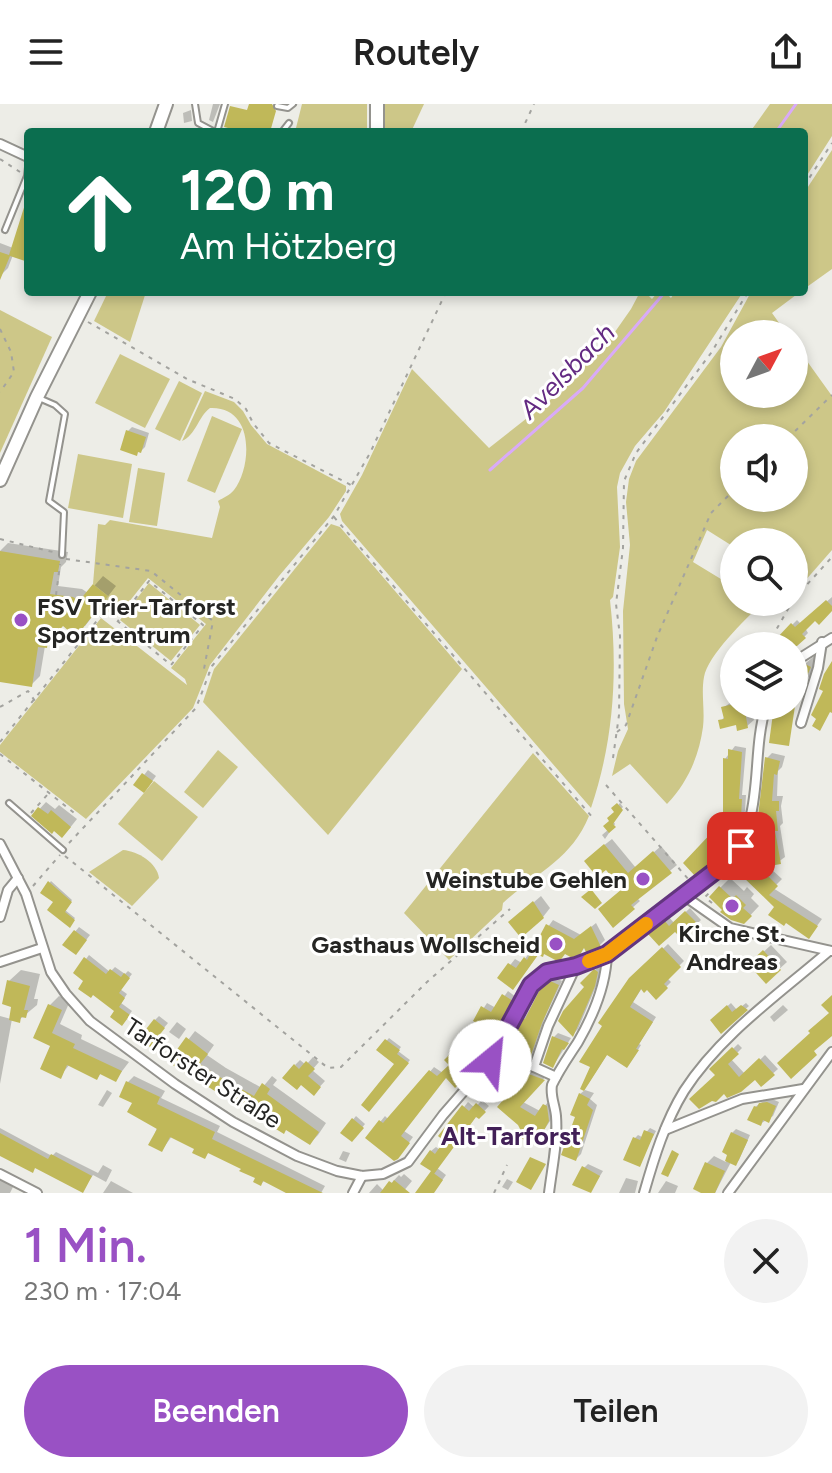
<!DOCTYPE html>
<html lang="de">
<head>
<meta charset="utf-8">
<style>
  :root { --surface:#fff; --page:#f2f2f2; --text:#222; --muted:#767676; --accent:#9951c4 }
  body { margin:0; font-family:Figtree,sans-serif; background:var(--page); color:var(--text); height:100vh; display:flex; flex-direction:column; font-size:30px; white-space:nowrap }
  * { box-sizing:border-box; margin:0 }
  p { font-size:26px; color:var(--muted) }
  .icon { flex:none; width:44px; height:44px; fill:none; stroke:currentColor; stroke-width:2; stroke-linecap:round; stroke-linejoin:round }
  .map { position:relative; height:1089px; overflow:hidden }
  .drawer { display:flex; flex-direction:column; background:var(--surface); flex:1 }
  .drawer>* { flex:none }
  .hud { position:absolute; left:24px; top:24px; width:784px; height:168px; border-radius:8px; box-shadow:0 4px 12px #0003; background:#0b6e4f; color:#fff; overflow:hidden }
  .needle { width:52px; rotate:49deg }
  .buttons { position:absolute; left:720px; top:216px; display:grid; gap:16px }
  .buttons a { display:grid; place-items:center; width:88px; height:88px; border-radius:50%; background:var(--surface); box-shadow:0 4px 12px #0003; font-size:40px }
  .pin { position:absolute; display:grid; place-items:center; width:68px; height:68px; color:#fff; margin:-34px; border-radius:16px; box-shadow:0 4px 12px #0006 }
  .me { position:absolute; width:88px; margin:-44px; rotate:28deg; stroke-linejoin:round; filter:drop-shadow(0 0 6px #0008) }
  .turn { display:flex; align-items:center; gap:28px; height:168px; padding:0 24px; font-size:36px }
  .turn .icon { width:104px; height:104px; stroke-width:2.5 }
  .turn b { display:block; font-size:56px; line-height:68px }
  .round { display:grid; place-items:center; flex:none; width:84px; height:84px; border-radius:42px; background:var(--page) }
  .summary { display:flex; align-items:center; justify-content:space-between; height:136px; padding:0 24px }
  h1 { font-size:48px; font-weight:600; line-height:60px; color:var(--accent) }
  .button { display:flex; gap:16px; margin-top:auto; padding:16px 24px }
  .button a { flex:1; height:92px; border-radius:48px; background:var(--accent); color:#fff; font-size:32px; font-weight:600; line-height:92px; text-align:center }
  .button a+a { background:var(--page); color:var(--text) }
  header { display:flex; justify-content:space-between; align-items:center; height:104px; padding:0 24px; background:var(--surface); font-size:36px; font-weight:600 }
  .map>svg:first-child { display:block }
</style>
</head>
<body>
<header><svg class="icon" aria-label="menu" viewBox="0 0 24 24"><path d="M4 6h16M4 12h16M4 18h16"/></svg>Routely<svg class="icon" aria-label="share" viewBox="0 0 24 24"><path d="M12 15V3M7 8l5-5 5 5M5 13v7h14v-7"/></svg></header>
<div class="map">
<svg width="832" height="1089" viewBox="0 0 832 1089">
  <rect width="100%" height="100%" fill="#edede7"/>
  <!-- green -->
  <g fill="#cdc788" fill-rule="evenodd">
    <polygon points="302,0 367,0 367,28 295,28"/>
    <polygon points="382,0 424,0 411,28 382,28"/>
    <polygon points="770,0 832,0 832,32 804,76 804,28 750,28"/>
    <polygon points="832,46 832,165 804,185 804,89"/>
    <polygon points="108,188 146,188 130,238 94,217"/>
    <path d="M 640,188 L 645,188 L 652,195 L 658,188 L 665,188 L 671,194 L 675,188 L 743,188 L 664,308 L 635,342 L 620,369 L 617,383 L 620,443 L 613,493 L 610,496 C 618,567 614,636 591,704 L 342,417 L 340,410 L 362,371 L 412,265 L 489,344 L 559,289 L 610,235 L 631,205 Z"/>
    <path d="M 751,188 L 800,188 L 772,209 L 787,230 L 734,230 L 734,290 L 794,290 L 794,239 L 832,292 L 832,446 L 797,486 L 794,484 L 794,438 L 734,438 L 734,443 L 707,426 L 693,458 L 734,483 L 734,498 L 761,500 C 745,516 708,551 704,573 C 701,589 705,606 703,623 C 699,652 688,678 667,700 L 630,660 L 612,672 L 618,647 L 628,625 L 624,600 L 623,507 L 630,441 L 626,398 L 629,375 L 636,357 L 721,243 ZM 794,334 L 794,394 L 734,394 L 734,334 Z"/>
    <polygon points="0,206 52,233 0,349"/>
    <polygon points="120,250 170,275 145,324 95,299"/>
    <polygon points="179,277 202,289 180,337 155,325"/>
    <path d="M 205,287 L 234,298 L 243,307 L 251,321 L 267,340 L 346,382 L 346,387 L 329,413 L 279,472 L 210,561 L 193,604 L 86,715 L 0,648 L 0,641 L 101,514 L 187,581 L 185,575 L 171,564 L 206,520 L 148,474 L 117,513 L 109,508 L 95,509 L 108,492 L 93,480 L 98,420 L 105,421 L 110,416 L 212,434 L 220,403 L 218,397 C 223,394 230,391 234,386 C 252,363 255,302 210,304 C 198,313 196,331 182,337 Z"/>
    <polygon points="212,312 242,325 215,389 187,377"/>
    <polygon points="78,350 132,360 123,414 68,404"/>
    <polygon points="138,364 165,369 157,422 129,418"/>
    <polygon points="331,420 340,423 462,565 328,731 203,598 214,565"/>
    <polygon points="149,479 200,521 171,557 120,516"/>
    <polygon points="218,646 238,663 203,704 184,688"/>
    <path d="M 533,649 L 589,712 C 571,756 537,768 503,799 L 502,806 L 449,856 L 404,809 Z"/>
    <polygon points="154,677 198,713 162,757 118,720"/>
    <path d="M 123,746 C 138,747 157,759 159,774 L 132,802 L 89,768 Z"/>
  </g>
  <!-- shadow -->
  <g fill="#0003">
    <polygon points="213,0 220,0 213,18 209,16"/>
    <polygon points="191,6 192,17 184,19 183,9"/>
    <polygon points="28,96 28,156 13,151 8,164 0,172 0,139 13,144"/>
    <polygon points="132,323 149,329 145,343 141,347 128,327"/>
    <polygon points="8,439 68,448 66,458 61,463 58,482 82,485 88,489 103,472 116,482 85,522 63,520 56,527 55,534 45,542 40,572 31,581 0,576 0,447"/>
    <polygon points="832,493 832,505 815,514 805,524 808,529 794,543 786,542 778,535 797,516 801,520"/>
    <polygon points="820,547 816,566 802,580 794,576 798,566"/>
    <polygon points="734,596 734,602 751,602 754,616 747,622 721,617 725,612 723,604"/>
    <polygon points="735,642 746,644 742,691 746,691 745,707 738,727 697,769 725,709 725,655"/>
    <polygon points="772,649 785,652 782,663 778,667 777,692 783,692 781,702 783,719 780,722 785,753 770,764 782,775 773,784 822,815 814,826 777,802 744,771 765,748 767,654"/>
    <polygon points="148,666 156,672 148,683 136,681"/>
    <polygon points="46,698 55,705 59,701 77,715 69,725 34,711"/>
    <polygon points="620,699 623,703 617,709 613,717 615,720 605,735 602,731 609,725 616,708 614,705"/>
    <polygon points="612,735 636,764 661,742 677,761 637,794 640,797 613,821 624,784 593,750"/>
    <polygon points="730,774 744,787 747,783 754,790 751,794 759,802 744,818 711,793"/>
    <polygon points="51,777 72,796 65,806 75,814 70,821 56,797 43,788"/>
    <polygon points="541,792 550,804 543,813 518,812"/>
    <polygon points="690,804 701,816 683,833 675,825 651,830 669,813 674,819"/>
    <polygon points="553,816 581,831 596,819 605,836 599,842 590,836 566,848 539,849 518,878 500,874 515,855 522,859"/>
    <polygon points="79,823 90,831 80,844 65,840"/>
    <polygon points="668,840 684,857 667,874 671,878 656,893 647,884 642,884 633,898 656,913 639,940 641,941 631,957 608,949 588,980 631,875"/>
    <polygon points="771,841 787,858 766,877 750,860"/>
    <polygon points="89,851 110,868 115,863 125,870 128,867 132,870 120,885 127,890 121,899 132,907 125,916 86,876 86,855"/>
    <polygon points="600,861 599,875 578,925 573,930 587,883 583,879"/>
    <polygon points="21,866 40,870 34,895 38,895 37,901 19,916 12,915 0,980 0,912 11,915 14,901 9,877"/>
    <polygon points="554,873 562,877 545,913 533,948 529,952 524,915 544,881"/>
    <polygon points="508,887 516,893 498,922 476,916 487,899 496,904"/>
    <polygon points="59,892 70,897 60,920 82,931 81,935 129,958 116,975 102,968 97,974 70,960 60,972 53,941 35,933 50,901"/>
    <polygon points="731,899 737,906 746,899 749,902 721,927 712,916"/>
    <polygon points="783,901 788,906 774,918 770,913"/>
    <polygon points="159,912 168,919 154,936 155,916"/>
    <polygon points="177,918 186,925 179,935 169,928"/>
    <polygon points="195,927 214,941 207,951 226,964 262,984 272,972 277,976 273,981 326,1019 318,1031 310,1039 171,958"/>
    <polygon points="482,928 492,937 462,965 467,970 456,981 446,972 404,1027 413,1033 402,1048 368,1033 385,1012 389,1016 434,963 443,969 452,961 447,956 461,942 464,945"/>
    <polygon points="558,929 571,934 553,962 545,958 554,933"/>
    <polygon points="389,934 401,943 398,947 410,956 369,1005 397,960 379,946"/>
    <polygon points="738,940 742,944 731,955 745,970 765,951 778,965 761,980 755,973 740,986 712,965"/>
    <polygon points="313,953 319,958 312,966 325,977 314,989 295,961 300,956 306,961"/>
    <polygon points="510,960 548,970 523,998 540,1007 550,996 554,1011 536,1038 522,1025 508,994 504,966"/>
    <polygon points="134,972 165,987 161,994 220,1022 217,1028 325,1082 321,1089 287,1089 265,1076 261,1080 257,1073 243,1064 209,1048 205,1052 197,1044 172,1032 162,1046 151,1040 158,1021 134,998 128,978"/>
    <polygon points="107,986 112,989 103,1003 98,1001"/>
    <polygon points="585,986 594,989 590,995 597,1001 581,1050 576,1055 580,990"/>
    <polygon points="772,995 779,998 773,1012 760,1020 755,1003 765,996"/>
    <polygon points="482,996 489,1002 479,1013 477,1011 437,1064 446,1071 433,1089 418,1089 434,1067 431,1047 436,1043 440,1046 447,1036 441,1032 468,998 475,1004"/>
    <polygon points="356,1012 365,1020 352,1036 343,1028"/>
    <polygon points="0,1024 52,1052 56,1048 98,1069 103,1061 112,1066 106,1078 93,1071 83,1086 0,1042"/>
    <polygon points="650,1024 656,1027 639,1060 635,1034 638,1031 642,1033"/>
    <polygon points="736,1025 750,1031 739,1056 735,1060 731,1058 715,1089 706,1089 707,1059 714,1052 726,1058 730,1050 732,1029"/>
    <polygon points="343,1047 350,1049 346,1058 339,1055"/>
    <polygon points="588,1060 603,1067 590,1088 584,1064"/>
    <polygon points="404,1070 412,1077 402,1089 369,1089 377,1080 384,1087 399,1071 401,1073"/>
    <polygon points="626,1074 638,1077 635,1089 619,1089"/>
    <polygon points="507,1075 513,1078 508,1086 502,1083"/>
    <polygon points="0,1076 13,1083 10,1089 0,1089"/>
    <polygon points="111,1077 133,1089 103,1089"/>
    <polygon points="666,1077 678,1082 675,1089 658,1089"/>
  </g>
  <g fill="none" stroke-linecap="round" stroke-linejoin="round">
    <!-- stream -->
    <g stroke="#d9aaf8" stroke-width="3">
      <polyline points="776,28 796,0"/>
      <polyline points="490,366 583,284 665,188"/>
    </g>
  </g>
  <!-- building -->
  <g fill="#c0b859">
    <polygon points="249,0 272,0 276,7 270,28 244,28 224,23 230,2 247,6"/>
    <polygon points="27,94 28,158 10,152 0,176 0,148 9,151"/>
    <polygon points="126,326 146,333 141,349 138,348 137,352 120,346"/>
    <polygon points="0,447 60,457 58,468 54,468 50,490 73,493 79,497 93,480 108,492 76,533 63,522 56,530 49,528 47,544 38,543 32,583 0,578"/>
    <polygon points="826,496 832,502 832,507 819,521 815,517 802,530 806,534 797,542 783,542 776,535 791,519 795,523"/>
    <polygon points="832,557 832,609 830,608 820,627 812,622 816,615 811,611 823,587 819,585 824,570"/>
    <polygon points="805,560 811,563 802,583 794,578 794,569"/>
    <polygon points="734,600 744,602 748,624 737,627 736,621 720,625 718,616 724,615 721,603"/>
    <polygon points="774,602 795,602 789,642 769,639"/>
    <polygon points="728,645 742,648 739,695 742,695 741,713 734,734 696,773 683,759 716,724 723,708 723,654 728,655"/>
    <polygon points="765,653 780,657 777,671 774,670 772,697 779,697 779,707 776,707 778,727 775,727 781,760 775,761 766,770 778,782 769,791 818,822 809,835 786,819 784,822 768,811 774,803 741,771 763,748 758,712"/>
    <polygon points="142,669 153,677 144,689 133,681"/>
    <polygon points="617,699 623,706 613,720 616,723 609,729 603,722 609,717 607,714 614,708 611,704"/>
    <polygon points="38,703 48,710 51,706 71,723 62,734 54,727 52,730 31,712"/>
    <polygon points="604,740 628,769 653,747 672,769 631,801 635,805 613,824 598,805 622,785 606,766 597,773 584,757"/>
    <polygon points="48,777 72,798 65,808 75,816 70,824 47,806 53,798 40,789"/>
    <polygon points="719,782 733,795 736,791 746,801 743,804 752,812 744,820 731,816 720,808 722,806 709,793"/>
    <polygon points="591,785 602,799 595,805 581,793"/>
    <polygon points="533,797 544,814 521,834 508,818"/>
    <polygon points="685,807 699,821 683,836 675,828 659,842 648,830 664,816 669,822"/>
    <polygon points="546,820 574,835 591,822 601,843 587,850 584,844 578,854 574,855 565,850 559,858 544,850 543,853 538,851 513,886 497,874 508,859 516,864 524,853 527,856"/>
    <polygon points="74,826 87,836 76,851 62,841"/>
    <polygon points="662,843 681,863 664,880 668,884 656,896 647,886 644,889 641,885 630,903 653,918 636,945 639,946 627,964 607,951 584,987 580,985 590,963 579,958 602,922 598,919 629,874"/>
    <polygon points="763,846 781,866 766,880 748,860"/>
    <polygon points="84,853 106,870 110,865 121,873 124,869 130,874 119,889 125,894 119,903 130,911 122,922 110,913 114,907 93,891 91,894 78,885 83,877 73,869"/>
    <polygon points="594,865 598,868 595,882 573,933 558,917 563,907 584,883 580,879"/>
    <polygon points="7,876 30,882 24,906 28,906 26,914 21,913 20,919 9,916 11,903 2,900"/>
    <polygon points="548,876 559,881 542,919 530,954 506,944 523,914 525,915 543,879"/>
    <polygon points="502,890 513,897 494,929 473,917 481,902 491,908"/>
    <polygon points="832,891 832,932 814,947 817,951 791,975 777,959 810,929 808,927 829,909 821,901"/>
    <polygon points="48,900 62,906 52,929 75,940 73,944 122,967 116,978 100,970 97,976 67,961 61,975 40,965 50,942 33,934"/>
    <polygon points="727,901 732,908 741,901 748,906 721,930 710,916"/>
    <polygon points="154,915 165,924 150,943 139,934"/>
    <polygon points="477,930 489,943 459,971 464,976 455,984 446,974 401,1032 410,1039 398,1055 394,1057 365,1034 379,1016 383,1019 429,966 437,972 449,961 444,956 455,945 458,948"/>
    <polygon points="552,932 569,939 564,946 562,945 553,964 543,959"/>
    <polygon points="186,933 208,950 200,960 218,972 254,992 262,979 270,985 267,990 319,1028 310,1041 286,1026 284,1030 168,958"/>
    <polygon points="385,935 400,946 397,950 409,959 369,1008 361,1001 394,960 376,946"/>
    <polygon points="732,943 739,950 728,960 739,973 759,954 775,971 761,983 755,976 741,988 727,994 724,990 716,998 712,997 699,1005 689,995 715,971 709,965"/>
    <polygon points="306,957 315,965 308,972 321,983 314,992 301,981 297,986 282,974 294,960 299,965"/>
    <polygon points="503,964 515,965 545,976 520,1003 535,1012 543,1000 547,1002 549,1017 536,1041 516,1032 520,1025 518,1021 497,1003 505,994 491,981"/>
    <polygon points="126,977 160,993 157,1000 215,1028 212,1035 323,1089 286,1089 263,1077 261,1082 253,1078 255,1074 239,1067 241,1065 208,1049 205,1055 192,1049 194,1045 170,1033 162,1048 148,1041 157,1025 127,1008 132,999 119,993"/>
    <polygon points="579,989 590,995 587,1001 593,1006 576,1057 561,1051 575,1013 570,1011"/>
    <polygon points="767,998 776,1002 769,1019 763,1016 761,1022 747,1016 754,1002 757,1003 759,999"/>
    <polygon points="476,999 486,1008 479,1015 476,1013 434,1070 432,1068 443,1076 434,1089 415,1089 431,1067 420,1060 430,1046 435,1050 444,1037 438,1032 462,1001 469,1007"/>
    <polygon points="352,1014 364,1024 352,1038 340,1029"/>
    <polygon points="644,1026 654,1030 640,1063 623,1056 633,1033 640,1036"/>
    <polygon points="731,1028 748,1036 736,1062 725,1057 727,1051 722,1048"/>
    <polygon points="0,1029 48,1055 51,1050 92,1072 83,1089 35,1064 33,1069 0,1052"/>
    <polygon points="672,1046 679,1050 668,1073 661,1070"/>
    <polygon points="530,1053 546,1060 531,1086 516,1078"/>
    <polygon points="705,1058 725,1067 715,1089 701,1089 693,1085"/>
    <polygon points="582,1062 600,1072 591,1089 572,1081"/>
    <polygon points="394,1076 410,1089 380,1089 389,1077 392,1079"/>
  </g>
  <g fill="none" stroke-linecap="round" stroke-linejoin="round">
    <!-- service casing -->
    <g stroke="#94938e" stroke-width="8">
      <g id="service">
        <polyline points="195,0 198,19 215,28"/>
        <polyline points="277,2 288,4 293,0"/>
        <polyline points="217,28 225,0"/>
        <polyline points="282,28 289,19"/>
        <polyline points="5,126 27,72 28,63"/>
        <polyline points="39,294 55,301 65,310 49,397 64,408 62,451"/>
        <polyline points="9,699 63,746"/>
      </g>
    </g>
    <!-- minor casing -->
    <g stroke="#94938e" stroke-width="12">
      <g id="minor">
        <polyline points="0,40 28,53"/>
        <polyline points="794,558 832,534"/>
        <polyline points="801,619 818,564 822,538"/>
        <path d="M 0,740 L 26,790 L 51,868 L 66,890 L 90,917 L 175,980 L 233,1018 L 297,1052 L 337,1067 L 362,1072 L 383,1070 L 408,1058 L 443,1011 L 490,957 L 535,876 L 547,868 L 576,862 L 607,850 L 723,761 C 768,719 749,657 766,602"/>
        <polyline points="683,791 730,824 831,847"/>
        <polyline points="0,813 8,786 18,774"/>
        <polyline points="0,858 42,844"/>
        <polyline points="490,957 516,958 534,963"/>
        <polyline points="556,973 534,963 548,922 576,862"/>
        <polyline points="665,1026 742,995 803,985"/>
        <polyline points="0,1070 37,1089"/>
        <polyline points="353,1089 362,1072"/>
        <path d="M 549,1089 C 552,1064 558,1038 556,1012 C 555,1001 550,992 552,981 C 559,966 569,952 578,938 C 593,912 606,880 607,850"/>
        <path d="M 644,1089 C 654,1054 665,1018 684,987 C 720,931 779,890 829,847"/>
        <polyline points="728,1089 832,948"/>
      </g>
    </g>
    <!-- secondary casing -->
    <g stroke="#94938e" stroke-width="16">
      <g id="secondary">
        <polyline points="156,28 166,0"/>
        <polyline points="377,28 377,0"/>
        <polyline points="0,376 37,293 90,188"/>
      </g>
    </g>
    <!-- path -->
    <g stroke="#a3a39f" stroke-width="2" stroke-dasharray="4 6" stroke-linecap="butt">
      <polyline points="521,28 534,0"/>
      <polyline points="0,55 20,68"/>
      <polyline points="804,82 832,39"/>
      <polyline points="88,218 187,275 235,295 246,305 253,319 269,339 351,381"/>
      <polyline points="0,225 11,248 14,268 0,288"/>
      <polyline points="788,334 832,291"/>
      <polyline points="334,413 593,714"/>
      <polyline points="0,435 53,448"/>
      <polyline points="66,455 151,467 213,517 204,565 209,569"/>
      <polyline points="56,491 60,460"/>
      <polyline points="794,495 832,453"/>
      <polyline points="767,542 792,498"/>
      <polyline points="752,602 754,613"/>
      <polyline points="0,603 28,587 35,597"/>
      <polyline points="617,628 626,621 657,533 711,409 734,386"/>
      <polyline points="0,638 100,513 109,510 171,561 203,521 149,477 118,517"/>
      <polyline points="0,650 78,712"/>
      <polyline points="613,654 619,611 620,532 616,500 623,444 624,377 636,349 711,249 748,188"/>
      <polyline points="606,681 690,777"/>
      <polyline points="31,709 48,690"/>
      <polyline points="69,739 196,604 212,562 334,412 370,349 446,188"/>
      <polyline points="65,752 328,964 341,963 427,878 510,805"/>
      <polyline points="33,782 60,751"/>
      <polyline points="712,799 705,793 712,786"/>
      <polyline points="494,1089 507,1061"/>
    </g>
    <!-- service -->
    <use href="#service" stroke="#fff" stroke-width="4"/>
    <!-- minor -->
    <use href="#minor" stroke="#fff" stroke-width="8"/>
    <!-- secondary -->
    <use href="#secondary" stroke="#fff" stroke-width="12"/>
  </g>
  <g fill="none" stroke-linecap="round" stroke-linejoin="round">
    <!-- route casing -->
    <g stroke="#63357f" stroke-width="20">
      <polyline id="route" points="490,957 531,881 547,868 576,862 607,850 723,761 741,742"/>
    </g>
    <!-- route -->
    <use href="#route" stroke="#9951c4" stroke-width="14"/>
    <!-- slow -->
    <polyline stroke="#f59e0b" stroke-width="14" points="589,857 607,850 646,820"/>
  </g>
  <!-- markers -->
  <g fill="#9951c4" stroke="#fffffe" stroke-width="3">
    <circle cx="21" cy="516" r="8"/>
    <circle cx="643" cy="775" r="8"/>
    <circle cx="732" cy="802" r="8"/>
    <circle cx="556" cy="840" r="8"/>
  </g>
  <g text-anchor="middle" dominant-baseline="central" stroke-width="6" stroke-linejoin="round" paint-order="stroke">
    <!-- poi labels -->
    <g font-size="24" font-weight="bold" fill="#252523" stroke="#fffffe" text-anchor="end">
      <text x="37" y="502" text-anchor="start">FSV Trier-Tarforst<tspan x="37" dy="28">Sportzentrum</tspan></text>
      <text x="627" y="775">Weinstube Gehlen</text>
      <text x="732" y="829" text-anchor="middle">Kirche St.<tspan x="732" dy="28">Andreas</tspan></text>
      <text x="540" y="840">Gasthaus Wollscheid</text>
    </g>
    <!-- street labels -->
    <g font-size="24" fill="#252523" stroke="#fffffe">
      <text transform="translate(203 969) rotate(33)">Tarforster Straße</text>
    </g>
    <!-- water labels -->
    <g font-size="26" font-style="italic" fill="#632a82" stroke="#fffffe">
      <text transform="translate(567 267) rotate(-45)">Avelsbach</text>
    </g>
    <!-- neighbourhood labels -->
    <g font-size="26" font-weight="bold" fill="#422057" stroke="#fffffe">
      <text x="511" y="1032">Alt-Tarforst</text>
    </g>
  </g>
</svg>
<div class="buttons">
<a><svg class="needle" viewBox="-14 -14 28 28"><path d="M0-13l5 13h-10z" fill="#e53935"/><path d="M0 13l5-13h-10z" fill="#767676"/></svg></a>
<a><svg class="icon" aria-label="sound" viewBox="0 0 24 24"><path d="M4 9h4l5-4v14l-5-4H4zM17 9q2 3 0 6"/></svg></a>
<a><svg class="icon" aria-label="search" viewBox="0 0 24 24"><circle cx="10" cy="10" r="6"/><path d="M15 15l6 6"/></svg></a>
<a><svg class="icon" aria-label="layers" viewBox="0 0 24 24"><path d="M12 4l9 5-9 5-9-5zM3 14l9 5 9-5"/></svg></a>
</div>
<div class="pin" style="left:741px;top:742px;background:#d93025"><svg class="icon" aria-label="arrive" viewBox="0 0 24 24"><path d="M6 21V4h12l-3 4 3 4H6"/></svg></div>
<svg class="me" style="left:490px;top:957px" viewBox="-20 -20 40 40"><circle r="19" fill="#fff"/><path d="M0-13L10 11 0 6-10 11z" fill="#9951c4"/></svg>
<div class="hud">
<div class="turn"><svg class="icon" aria-label="ahead" viewBox="0 0 24 24"><path d="M12 20V5M6 11l6-6 6 6"/></svg><div><b>120 m</b>Am Hötzberg</div></div>
</div>
</div>
<section class="drawer">
<div class="summary"><div><h1>1 Min.</h1><p>230 m · 17:04</p></div><a class="round"><svg class="icon" aria-label="close" viewBox="0 0 24 24"><path d="M6 6l12 12M18 6L6 18"/></svg></a></div>
<div class="button"><a>Beenden</a><a>Teilen</a></div>
</section>
</body>
</html>
